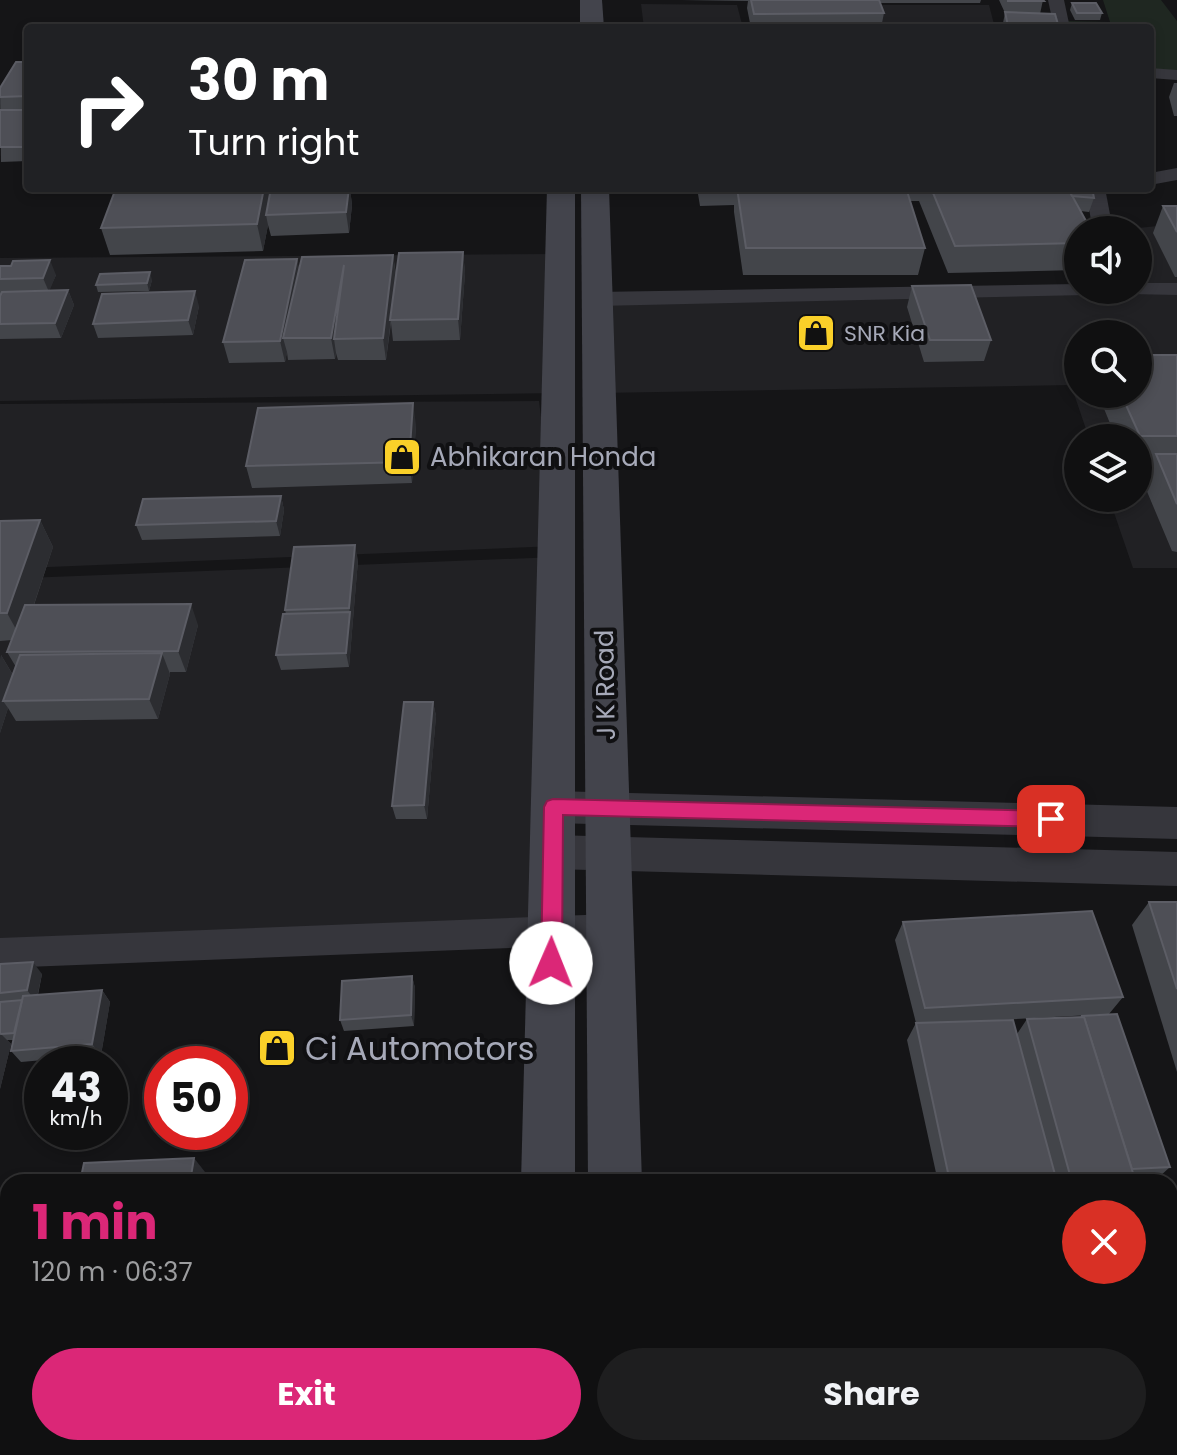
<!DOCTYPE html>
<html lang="en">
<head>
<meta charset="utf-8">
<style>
  :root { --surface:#101011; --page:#1e1e1f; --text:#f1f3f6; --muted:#9c9d9f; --line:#303031; --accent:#db2777 }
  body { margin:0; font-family:Poppins,sans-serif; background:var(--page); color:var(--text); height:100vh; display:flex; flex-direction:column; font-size:30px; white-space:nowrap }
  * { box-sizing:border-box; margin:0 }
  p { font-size:26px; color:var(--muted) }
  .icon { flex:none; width:44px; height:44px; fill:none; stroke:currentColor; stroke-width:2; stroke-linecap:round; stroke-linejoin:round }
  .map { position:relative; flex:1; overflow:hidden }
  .side { position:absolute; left:0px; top:1174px; width:1178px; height:282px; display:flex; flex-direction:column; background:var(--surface); border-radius:24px 24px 0 0; box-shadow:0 4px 12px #0003,0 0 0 2px var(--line) }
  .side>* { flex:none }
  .hud { position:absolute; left:24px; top:24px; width:1130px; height:168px; border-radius:8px; box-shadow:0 4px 12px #0003,0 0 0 2px var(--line); background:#202124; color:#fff; overflow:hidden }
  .controls { position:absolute; left:1064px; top:216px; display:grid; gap:16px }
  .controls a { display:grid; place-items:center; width:88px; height:88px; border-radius:50%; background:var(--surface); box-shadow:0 4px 12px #0003,0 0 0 2px var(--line); font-size:40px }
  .speed { position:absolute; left:24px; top:1046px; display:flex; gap:16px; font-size:40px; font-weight:700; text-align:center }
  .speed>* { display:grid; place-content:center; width:104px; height:104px; border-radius:50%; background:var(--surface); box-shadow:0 4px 12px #0003,0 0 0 2px var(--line); line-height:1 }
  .speed small { font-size:20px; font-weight:400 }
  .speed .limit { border:12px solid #d22; background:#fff; color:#111 }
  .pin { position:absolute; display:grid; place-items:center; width:68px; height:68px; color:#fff; margin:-34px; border-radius:16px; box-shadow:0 4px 12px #0006 }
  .me { position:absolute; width:88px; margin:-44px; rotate:1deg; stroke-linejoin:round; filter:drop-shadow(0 0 6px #0008) }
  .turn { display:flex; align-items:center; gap:28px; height:168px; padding:0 32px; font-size:36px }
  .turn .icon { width:104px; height:104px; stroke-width:2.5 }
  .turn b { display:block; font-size:56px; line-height:68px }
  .round { display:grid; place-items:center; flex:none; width:84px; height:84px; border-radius:42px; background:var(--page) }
  .head { display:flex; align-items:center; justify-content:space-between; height:136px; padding:0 32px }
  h1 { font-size:48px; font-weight:700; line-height:60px; color:var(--accent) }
  .primary-button { display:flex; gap:16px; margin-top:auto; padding:16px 32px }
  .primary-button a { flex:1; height:92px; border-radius:48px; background:var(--accent); color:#fff; font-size:32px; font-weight:700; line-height:92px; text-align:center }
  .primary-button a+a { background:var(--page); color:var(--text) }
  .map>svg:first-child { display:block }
</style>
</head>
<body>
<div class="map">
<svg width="1177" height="1455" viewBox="0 0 1177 1455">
  <rect width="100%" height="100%" fill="#151517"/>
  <!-- built -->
  <g fill="#212124" fill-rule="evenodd">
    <polygon points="641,4 737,5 743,28 644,28"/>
    <polygon points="876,5 989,5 995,28 884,28"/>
    <polygon points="1177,224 1177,289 1138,289 1138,230 1119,230"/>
    <polygon points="560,254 559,393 0,401 0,258"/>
    <path d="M 1177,292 L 1177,568 L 1133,568 L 1109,498 L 1138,498 L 1138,438 L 1089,438 L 1071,385 L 599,393 L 597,299 ZM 1078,334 L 1138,334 L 1138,394 L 1078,394 Z"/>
    <polygon points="539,401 557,546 0,569 0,404"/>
    <polygon points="557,557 552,930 0,952 0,579"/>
  </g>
  <!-- green -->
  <polygon fill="#1f2721" points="1103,0 1161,0 1177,21 1177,72 1150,71 1150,28 1064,28 1066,21 1110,22"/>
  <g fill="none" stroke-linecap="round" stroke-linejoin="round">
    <!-- minor -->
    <g fill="#36363c" fill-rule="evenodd">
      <polygon points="1048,0 1064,0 1070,28 1054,28"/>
      <polygon points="1150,68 1177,70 1177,80 1150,78"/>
      <polygon points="1177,168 1177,180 1150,185 1150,173"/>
      <polygon points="1085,188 1105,188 1113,230 1093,230"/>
      <polygon points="1138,283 1177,283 1177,295 1130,294 1128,290 1138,290"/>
      <polygon points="1078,284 1078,290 1089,290 1086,295 597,306 586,299 597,292"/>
      <polygon points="610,914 622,918 627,929 622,940 610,944 0,968 0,938"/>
    </g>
    <!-- tertiary -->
    <g fill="#36363c" fill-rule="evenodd">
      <polygon points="553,791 1177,807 1177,839 553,823 540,818 534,807 540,796"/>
      <polygon points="553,835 1177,852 1177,886 553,869 539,864 534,852 539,840"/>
    </g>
    <!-- secondary -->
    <g fill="#43444c" fill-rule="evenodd">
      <polygon points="580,0 602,0 604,28 580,28"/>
      <polygon points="547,188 575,188 575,1182 521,1182"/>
      <polygon points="581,188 609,188 642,1182 588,1182"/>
      <rect x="514" y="1448" width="62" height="7"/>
      <rect x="590" y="1448" width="62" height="7"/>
    </g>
  </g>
  <!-- wall -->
  <g fill="#43454a">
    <polygon points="681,0 981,0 980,3 880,3 884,13 881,28 751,28 747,8 748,1"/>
    <polygon points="999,0 1043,0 1040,14 1059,28 1002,28 1005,13"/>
    <polygon points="1072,3 1102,13 1100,20 1075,20 1070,10"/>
    <polygon points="28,62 28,161 1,162 0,88"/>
    <polygon points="1174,83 1177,83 1177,116 1174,116 1169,97"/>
    <polygon points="116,188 366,188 350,189 352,205 349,233 271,236 268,225 263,251 110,255 101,228"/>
    <polygon points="697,188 1093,188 1094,198 1089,212 1080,211 1078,230 1078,270 948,273 919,201 910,201 925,248 918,275 743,275 734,212 734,205 700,206"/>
    <polygon points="1163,206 1177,206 1177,277 1175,277 1153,233"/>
    <polygon points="463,252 465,273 460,340 393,341 391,323 386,360 338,360 336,353 335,359 288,360 287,352 285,362 229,363 223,342 297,259 299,269 393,255 396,274"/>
    <polygon points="0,266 56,275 49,290 68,290 74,305 61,338 0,339"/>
    <polygon points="152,280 149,291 98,292 96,285"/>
    <polygon points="912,286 991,340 984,361 924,362 907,307"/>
    <polygon points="199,306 193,335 98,338 93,324"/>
    <polygon points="1177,355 1177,552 1172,551 1143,482 1151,464 1138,464 1138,438 1116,438 1098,394 1138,394"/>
    <polygon points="416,425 412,483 252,488 246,466"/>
    <polygon points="281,496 284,510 280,536 142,540 136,525"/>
    <polygon points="40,520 53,547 34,605 198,625 186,672 170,672 170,674 158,719 16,721 8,708 0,733 1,655 13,675 16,667 7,652 12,640 0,641 0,521"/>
    <polygon points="358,560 349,667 281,670 276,655 286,614 285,610"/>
    <polygon points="433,702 436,716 427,819 396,819 392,806"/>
    <polygon points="1149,902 1177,902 1177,1072 1132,925"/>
    <polygon points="903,922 1123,997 1109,1014 999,1020 1017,1034 1027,1019 1170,1167 1159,1177 1127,1178 1123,1182 938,1182 907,1040 916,1023 895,940"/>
    <polygon points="0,964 42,974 38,995 102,990 110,1002 101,1055 21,1062 11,1051 13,1040 7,1040 11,1044 0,1089"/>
    <polygon points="412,976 415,988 414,1026 344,1031 340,1020"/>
    <polygon points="1170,1300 1177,1300 1177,1455 1165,1455 1163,1448 1170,1448"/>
    <polygon points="842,1448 1153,1448 1155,1455 843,1455"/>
  </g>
  <!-- shaded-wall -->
  <g fill="#2c2d31">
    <polygon points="264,188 276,188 266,215 268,225 263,251 257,224"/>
    <polygon points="349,188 350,188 352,205 349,233 346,212"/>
    <polygon points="463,252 465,273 460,340 458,319"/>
    <polygon points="393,255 396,277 386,360 383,338"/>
    <polygon points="297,259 301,281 283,338 287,352 285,362 280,341"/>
    <polygon points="50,260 56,275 49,292 43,278"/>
    <polygon points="344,265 334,339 336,353 335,359 331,338"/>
    <polygon points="150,272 152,280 149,291 147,283"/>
    <polygon points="68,290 74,305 61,338 55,323"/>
    <polygon points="195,291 199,306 193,335 188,320"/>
    <polygon points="413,403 416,425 412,483 409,462"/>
    <polygon points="281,496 284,510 280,536 276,521"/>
    <polygon points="40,520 53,547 22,640 7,613"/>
    <polygon points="355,545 358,560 349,667 346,653"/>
    <polygon points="191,604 198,625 186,672 178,651"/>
    <polygon points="162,653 170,674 158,719 149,699"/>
    <polygon points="1,655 17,682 3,701 8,708 0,733 0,659"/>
    <polygon points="433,702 436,716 427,819 424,805"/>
    <polygon points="33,962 42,974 36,1002 27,990"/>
    <polygon points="412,976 415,988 414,1026 411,1015"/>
    <polygon points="102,990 110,1002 101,1055 92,1044"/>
    <polygon points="0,1033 11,1044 0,1089"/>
    <polygon points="194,1158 205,1172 203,1182 190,1182"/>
  </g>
  <!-- building -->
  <g fill="#4e4f56" stroke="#5c5d65" stroke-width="2">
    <polygon points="751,0 879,0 884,13 754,14"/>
    <polygon points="1008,0 1043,0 1044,1 1008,1"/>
    <polygon points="1072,3 1096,3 1102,13 1077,13"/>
    <polygon points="1005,12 1055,14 1059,28 1008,26"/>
    <polygon points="16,62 28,62 28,96 0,97 0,88"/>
    <polygon points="0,110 28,110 27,147 0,147"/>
    <polygon points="116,188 264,188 257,224 101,228"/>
    <polygon points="271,188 349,188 346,212 266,215"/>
    <polygon points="737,188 906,188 925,248 746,248"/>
    <polygon points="931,188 1056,188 1057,191 1069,190 1091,230 1078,230 1078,243 955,246"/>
    <polygon points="1056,188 1092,188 1094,198 1072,196 1069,190 1057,191"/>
    <polygon points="1163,206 1177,206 1177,232"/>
    <polygon points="463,252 458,319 390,320 399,253"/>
    <polygon points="393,255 383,338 334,339 344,265 331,338 283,338 302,257"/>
    <polygon points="297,259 280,341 223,342 245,260"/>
    <polygon points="50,260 43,278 0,279 0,266 11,266 13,261"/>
    <polygon points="150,272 147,283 96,285 100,274"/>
    <polygon points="971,285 991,340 930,340 912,286"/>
    <polygon points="68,290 55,323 0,324 0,296 2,292"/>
    <polygon points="195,291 188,320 93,324 102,294"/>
    <polygon points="1138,355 1177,355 1177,436 1140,436 1121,394 1138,394"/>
    <polygon points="413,403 409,462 246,466 258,408"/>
    <polygon points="1156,454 1177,454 1177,504"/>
    <polygon points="281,496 276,521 136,525 143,499"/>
    <polygon points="40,520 7,613 0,613 0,521"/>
    <polygon points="355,545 349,608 285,610 294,547"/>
    <polygon points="191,604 178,651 7,652 25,605"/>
    <polygon points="350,612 346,653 276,655 283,614"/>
    <polygon points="162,653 149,699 3,701 20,655"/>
    <polygon points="404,702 433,702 424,805 392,806"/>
    <polygon points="1149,902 1177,902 1177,989"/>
    <polygon points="1092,911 1123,997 925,1008 903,922"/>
    <polygon points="33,962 27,990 0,993 0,964"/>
    <polygon points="412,976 411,1015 340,1020 342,981"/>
    <polygon points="102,990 92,1044 11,1051 23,996"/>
    <polygon points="22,1000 14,1033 1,1034 0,1033 0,1002"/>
    <polygon points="1117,1014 1170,1167 1132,1169 1084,1017 1081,1016"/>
    <polygon points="1084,1017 1133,1173 1070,1175 1027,1019"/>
    <polygon points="1013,1020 1057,1182 950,1182 916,1023"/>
    <polygon points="194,1158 190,1182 80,1182 84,1163"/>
    <polygon points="1170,1300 1177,1300 1177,1424 1170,1397"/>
    <polygon points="853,1448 1153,1448 1155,1455 854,1455"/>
  </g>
  <!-- route -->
  <polygon fill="#db2777" stroke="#8e194d" stroke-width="2" points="553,799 1051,811 1058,814 1060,819 1058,825 1051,827 563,815 562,963 559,970 551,973 544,970 541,963 544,807 547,801"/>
  <!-- icons -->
  <defs>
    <g id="shop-square" transform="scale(2)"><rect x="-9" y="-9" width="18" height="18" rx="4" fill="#fad029" stroke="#101012"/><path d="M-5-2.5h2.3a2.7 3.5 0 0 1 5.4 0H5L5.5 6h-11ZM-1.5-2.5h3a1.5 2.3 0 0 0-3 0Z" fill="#111"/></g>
  </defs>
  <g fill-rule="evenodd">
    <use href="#shop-square" x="816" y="333"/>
    <use href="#shop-square" x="402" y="457"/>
    <use href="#shop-square" x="277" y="1048"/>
  </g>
  <g text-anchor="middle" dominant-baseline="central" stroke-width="8" stroke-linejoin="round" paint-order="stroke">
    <!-- far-poi labels -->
    <g font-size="22" fill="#a6a9b8" stroke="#101012" text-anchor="start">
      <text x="844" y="333">SNR Kia</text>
    </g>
    <!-- poi labels -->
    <g font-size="26" fill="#a6a9b8" stroke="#101012" text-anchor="start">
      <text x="430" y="457">Abhikaran Honda</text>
    </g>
    <!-- street labels -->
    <g font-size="26" fill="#a6a9b8" stroke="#101012">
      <text transform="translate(605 685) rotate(-91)">J K Road</text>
    </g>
    <!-- near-poi labels -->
    <g font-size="32" fill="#a6a9b8" stroke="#101012" text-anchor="start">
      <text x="305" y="1048">Ci Automotors</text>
    </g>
  </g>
</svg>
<div class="controls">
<a><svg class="icon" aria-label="sound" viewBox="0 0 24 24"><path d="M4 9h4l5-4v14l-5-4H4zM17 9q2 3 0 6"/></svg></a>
<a><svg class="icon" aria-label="search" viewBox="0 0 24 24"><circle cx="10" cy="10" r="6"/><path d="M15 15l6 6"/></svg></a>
<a><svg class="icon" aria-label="layers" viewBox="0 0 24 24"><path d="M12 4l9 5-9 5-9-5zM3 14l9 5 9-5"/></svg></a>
</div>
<div class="speed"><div>43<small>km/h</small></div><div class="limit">50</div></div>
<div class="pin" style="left:1051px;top:819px;background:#d93025"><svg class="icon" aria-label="arrive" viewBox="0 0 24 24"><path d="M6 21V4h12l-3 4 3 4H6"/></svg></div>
<svg class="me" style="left:551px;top:963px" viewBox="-20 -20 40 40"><circle r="19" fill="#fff"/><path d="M0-13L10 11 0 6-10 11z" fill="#db2777"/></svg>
<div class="hud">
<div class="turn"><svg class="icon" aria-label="right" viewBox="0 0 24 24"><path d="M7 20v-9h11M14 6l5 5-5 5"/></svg><div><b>30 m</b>Turn right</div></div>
</div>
<section class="side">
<div class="head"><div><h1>1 min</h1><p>120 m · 06:37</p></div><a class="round" style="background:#d93025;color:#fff"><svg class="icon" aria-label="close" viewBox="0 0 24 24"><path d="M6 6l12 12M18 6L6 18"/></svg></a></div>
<div class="primary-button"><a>Exit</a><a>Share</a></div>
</section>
</div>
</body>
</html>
